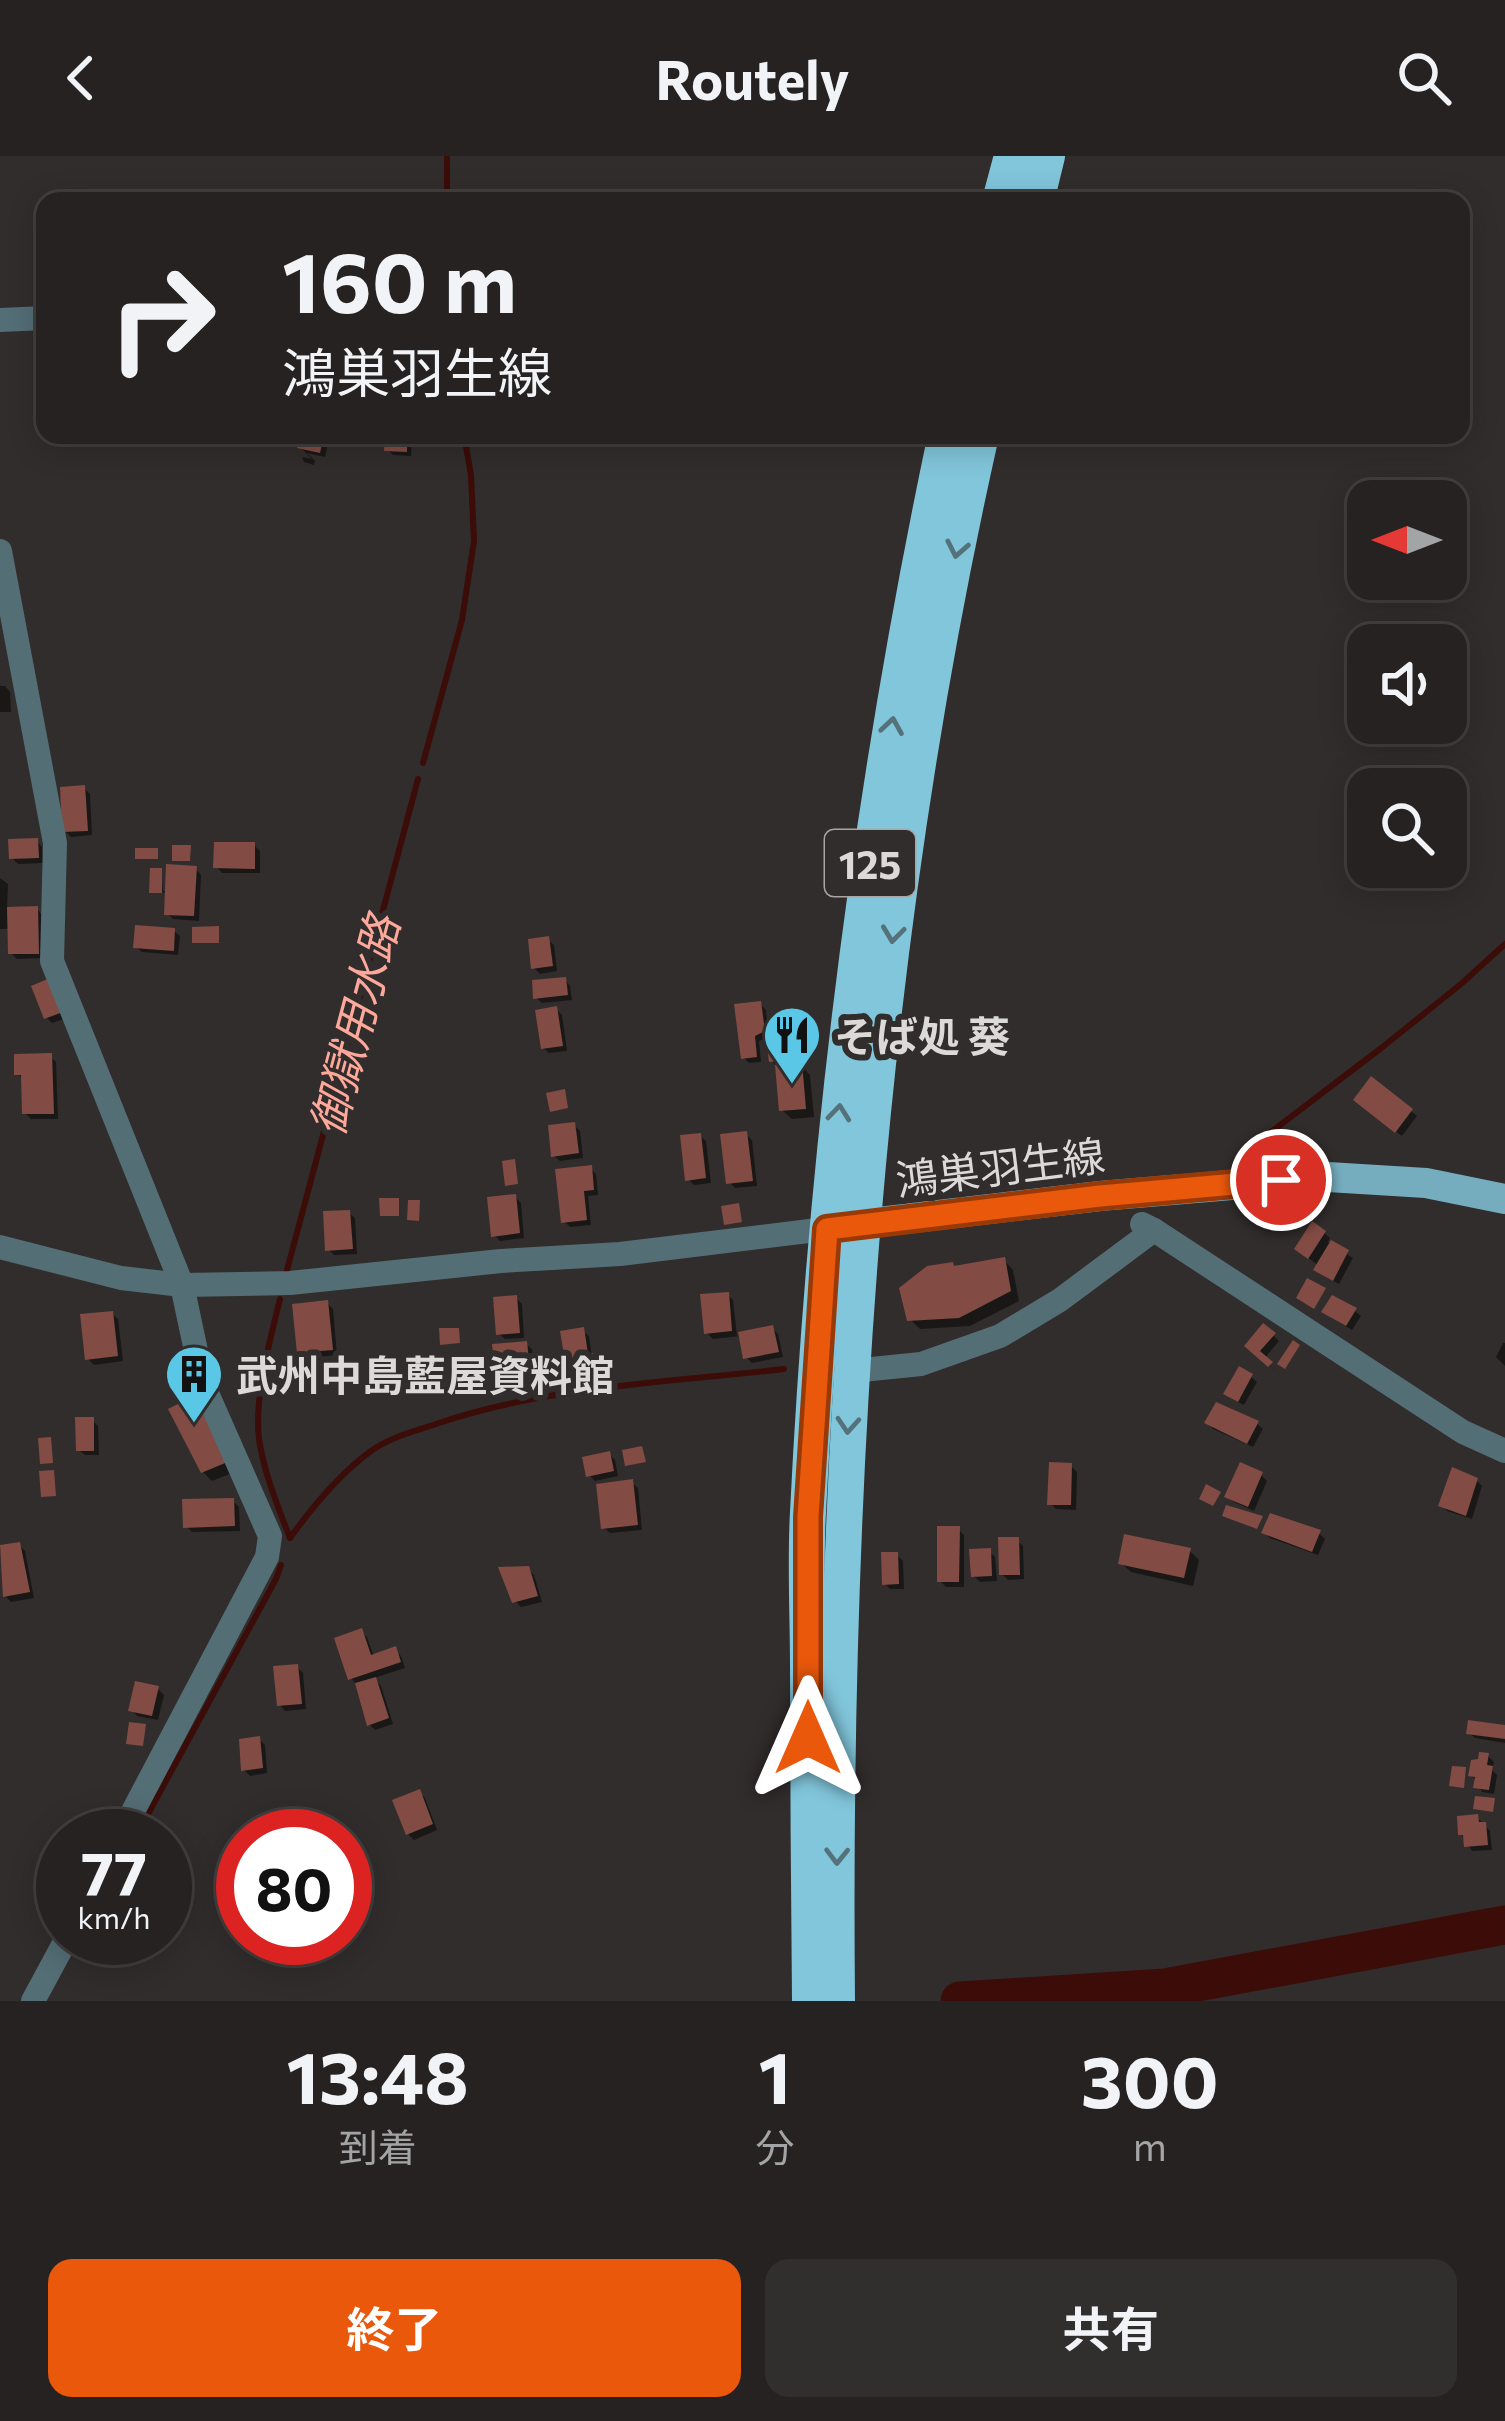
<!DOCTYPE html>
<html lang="ja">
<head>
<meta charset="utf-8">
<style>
  :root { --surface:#252221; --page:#312f2e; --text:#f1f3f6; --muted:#a3a4a5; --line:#423f3f; --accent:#ea580c }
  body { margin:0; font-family:Commissioner,"Noto Sans JP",sans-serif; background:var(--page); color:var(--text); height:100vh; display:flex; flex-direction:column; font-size:45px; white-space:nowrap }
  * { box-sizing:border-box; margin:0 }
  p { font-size:39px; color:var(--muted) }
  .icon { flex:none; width:66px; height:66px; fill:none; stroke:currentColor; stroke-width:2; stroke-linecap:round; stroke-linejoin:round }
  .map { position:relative; height:1845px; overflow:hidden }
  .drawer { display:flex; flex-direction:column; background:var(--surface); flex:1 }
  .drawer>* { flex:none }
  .top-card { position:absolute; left:36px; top:36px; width:1434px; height:252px; border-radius:24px; box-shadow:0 6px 30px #0003,0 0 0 3px var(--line); background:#252221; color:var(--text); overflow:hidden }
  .needle { width:78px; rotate:270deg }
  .buttons { position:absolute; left:1347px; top:324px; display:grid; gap:24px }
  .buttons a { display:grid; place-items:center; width:120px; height:120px; border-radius:24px; background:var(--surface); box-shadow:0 6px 30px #0003,0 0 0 3px var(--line); font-size:60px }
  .speed { position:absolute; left:36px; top:1653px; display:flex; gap:24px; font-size:60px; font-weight:700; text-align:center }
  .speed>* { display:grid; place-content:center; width:156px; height:156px; border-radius:50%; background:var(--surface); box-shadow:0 6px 30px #0003,0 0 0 3px var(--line); line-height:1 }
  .speed small { font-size:30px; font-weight:400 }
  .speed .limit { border:18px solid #d22; background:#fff; color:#111 }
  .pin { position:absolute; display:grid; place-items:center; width:102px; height:102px; color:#fff; margin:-51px; border:6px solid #fff; border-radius:50%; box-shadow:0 3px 12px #0007 }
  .me { position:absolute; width:132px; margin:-66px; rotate:0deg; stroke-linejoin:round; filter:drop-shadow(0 0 9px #0008) }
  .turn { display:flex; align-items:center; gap:42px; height:252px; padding:0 48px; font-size:54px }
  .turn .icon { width:156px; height:156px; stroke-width:2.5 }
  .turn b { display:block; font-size:84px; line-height:102px }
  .eta { display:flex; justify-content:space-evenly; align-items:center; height:204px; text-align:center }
  .eta b { font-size:72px; font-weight:700; line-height:84px }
  .primary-button { display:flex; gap:24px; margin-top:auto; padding:24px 48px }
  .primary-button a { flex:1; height:138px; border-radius:24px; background:var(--accent); color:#fff; font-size:48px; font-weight:700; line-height:138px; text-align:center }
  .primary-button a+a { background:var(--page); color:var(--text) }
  header { display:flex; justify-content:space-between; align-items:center; height:156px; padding:0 48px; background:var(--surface); font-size:54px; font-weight:700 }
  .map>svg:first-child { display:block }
</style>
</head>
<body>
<header><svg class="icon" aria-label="back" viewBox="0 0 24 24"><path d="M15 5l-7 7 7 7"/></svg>Routely<svg class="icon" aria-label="search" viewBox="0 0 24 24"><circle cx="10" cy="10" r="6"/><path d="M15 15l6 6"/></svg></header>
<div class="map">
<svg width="1505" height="1845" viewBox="0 0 1505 1845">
  <rect width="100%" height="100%" fill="#312d2c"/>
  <!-- shadow -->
  <g fill="#0007">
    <polygon points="285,279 330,279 325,301 307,297 315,305 314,309 304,306 302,301 312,303 296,287 295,290 286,287"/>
    <polygon points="388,279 412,279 411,300 393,299 387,293"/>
    <polygon points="0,530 5,530 10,536 11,556 0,556"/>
    <polygon points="84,632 90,638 92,679 71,681 65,675"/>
    <polygon points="37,685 42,691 43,707 18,708 12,702"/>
    <polygon points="254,689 260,695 260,717 222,717 217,711"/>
    <polygon points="196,713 201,719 199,765 173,763 167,757 168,737 152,735 161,715 163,735 168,735"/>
    <polygon points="0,722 8,728 7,754 37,753 42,759 43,802 17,803 11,797 11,773 0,773"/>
    <polygon points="174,775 180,780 178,799 142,796 136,791"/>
    <polygon points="548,784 554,789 557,815 540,818 534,812"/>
    <polygon points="565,824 570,830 572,844 542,847 536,842"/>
    <polygon points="35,831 67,862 52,867 46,861"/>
    <polygon points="760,848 766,854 769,885 795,881 800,887 803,908 799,908 810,919 814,961 792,963 782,954 778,911 772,905 769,881 759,885 761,906 749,907 743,901"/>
    <polygon points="556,853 562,859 567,895 549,897 543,892"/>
    <polygon points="50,900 56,906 58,963 31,963 25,957 24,924 17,917"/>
    <polygon points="1362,950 1411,955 1417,960 1402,980"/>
    <polygon points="574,969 580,975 583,1002 560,1005 554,1000"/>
    <polygon points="746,978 752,984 757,1030 735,1032 729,1026"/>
    <polygon points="700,980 706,985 711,1027 694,1029 688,1023"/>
    <polygon points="590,1012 596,1018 598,1039 588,1040 591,1069 570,1071 564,1065"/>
    <polygon points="515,1041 521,1047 524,1082 500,1085 494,1079"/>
    <polygon points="349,1057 355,1062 357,1098 334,1099 328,1093"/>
    <polygon points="1324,1077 1330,1082 1328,1086 1353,1102 1339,1128 1322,1119 1319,1110 1303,1098"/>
    <polygon points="1004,1104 1013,1114 1019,1145 970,1170 920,1173 910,1163"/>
    <polygon points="728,1139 733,1144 737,1180 772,1172 778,1178 783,1201 752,1207 746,1201 741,1180 713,1183 707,1177"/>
    <polygon points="516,1142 522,1148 524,1182 505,1183 499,1178"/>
    <polygon points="327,1147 333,1153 337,1199 306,1202 300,1196"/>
    <polygon points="1355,1155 1361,1160 1352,1174 1330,1161"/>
    <polygon points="112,1158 118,1163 123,1205 94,1209 88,1203"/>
    <polygon points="1264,1171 1279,1185 1264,1203 1276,1215 1248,1190"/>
    <polygon points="583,1175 589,1180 592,1201 601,1199 607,1205 608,1213 571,1220"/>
    <polygon points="1503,1187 1505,1187 1505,1210 1496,1201"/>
    <polygon points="526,1188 532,1193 534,1210 503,1213 497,1207"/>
    <polygon points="609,1219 610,1222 577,1227 574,1225"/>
    <polygon points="1251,1221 1257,1226 1244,1249 1232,1243"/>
    <polygon points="172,1254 237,1315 212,1325 203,1316"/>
    <polygon points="92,1264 98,1270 99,1299 85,1299 79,1294"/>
    <polygon points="1208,1267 1257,1268 1263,1273 1253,1291 1213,1273"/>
    <polygon points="609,1298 615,1304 618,1320 595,1325 589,1319"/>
    <polygon points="1071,1310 1077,1316 1076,1354 1056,1353 1050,1347"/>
    <polygon points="1261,1319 1267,1325 1254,1355 1234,1346 1228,1341"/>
    <polygon points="1476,1324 1482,1330 1472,1363 1447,1355 1442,1349"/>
    <polygon points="632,1327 638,1332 642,1374 610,1377 604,1372"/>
    <polygon points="233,1345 239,1351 240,1375 192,1376 186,1370"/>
    <polygon points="958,1373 964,1379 964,1431 946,1431 940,1425"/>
    <polygon points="1265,1377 1319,1377 1325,1383 1318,1399 1270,1382"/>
    <polygon points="1017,1384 1023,1390 1024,1423 1008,1424 1002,1418"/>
    <polygon points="19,1389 25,1395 34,1442 11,1446 5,1440 0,1392"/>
    <polygon points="989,1395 995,1401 997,1425 980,1426 974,1420"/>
    <polygon points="1190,1395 1199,1404 1193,1430 1131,1416 1121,1407"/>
    <polygon points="897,1399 903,1405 904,1433 890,1433 885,1428"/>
    <polygon points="528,1413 534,1419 542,1446 521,1451 515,1445"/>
    <polygon points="361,1475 367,1481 374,1501 395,1494 401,1500 405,1512 374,1522 381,1530 393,1568 375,1574 369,1568 356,1528 351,1522"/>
    <polygon points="297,1511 303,1517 306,1553 285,1555 280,1549"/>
    <polygon points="158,1533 164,1539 158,1564 137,1560 132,1554"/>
    <polygon points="1505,1573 1505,1587 1475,1582 1469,1577"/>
    <polygon points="259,1583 265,1589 267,1617 250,1620 244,1614"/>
    <polygon points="1488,1600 1494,1606 1492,1614 1497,1619 1494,1638 1482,1636 1472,1619"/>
    <polygon points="419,1636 425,1642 437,1674 414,1684 408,1678"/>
    <polygon points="1477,1661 1490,1675 1492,1694 1472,1695 1461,1678"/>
  </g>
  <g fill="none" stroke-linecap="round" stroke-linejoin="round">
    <!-- stream -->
    <g stroke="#3b0c08" stroke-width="6">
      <polyline points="447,45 447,0"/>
      <polyline points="423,607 462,464 474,385 471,319 464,279"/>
      <polyline points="1242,998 1380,893 1461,828 1505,788"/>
      <polyline points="287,1114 418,623"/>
      <path d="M 280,1143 C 270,1185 254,1240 259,1283 C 264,1317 278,1351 290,1382"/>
      <path d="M 290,1382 C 313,1350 339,1318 371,1295 C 390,1281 416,1275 439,1267 C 549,1230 669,1226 784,1213"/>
      <polyline points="136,1680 276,1423 281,1409"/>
    </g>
    <!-- river -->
    <polyline stroke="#3b0c08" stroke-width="39" points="960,1845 1165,1832 1505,1769"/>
  </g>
  <!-- building -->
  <g fill="#824c44">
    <polygon points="299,279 324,279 320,297 297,292"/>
    <polygon points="385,279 407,279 407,296 384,295"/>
    <polygon points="85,629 88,675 62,676 60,631"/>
    <polygon points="38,682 39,702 9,703 8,683"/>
    <polygon points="214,686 255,686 255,713 213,712"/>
    <polygon points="172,689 191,689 190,705 172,705"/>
    <rect x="135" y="692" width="23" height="11"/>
    <polygon points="166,708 197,710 194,760 164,759"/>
    <polygon points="150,712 162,712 162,737 149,737"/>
    <polygon points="38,750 39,798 8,798 7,751"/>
    <polygon points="135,769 175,772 174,795 133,792"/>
    <polygon points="219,770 219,787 192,787 192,771"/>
    <polygon points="549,780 553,810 531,813 528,783"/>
    <polygon points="566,821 568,839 533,843 532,824"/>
    <polygon points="50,822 63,856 44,863 31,830"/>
    <polygon points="761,845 765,875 755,880 757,901 741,903 734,848"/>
    <polygon points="557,850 563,890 541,893 535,854"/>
    <polygon points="796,878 798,903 769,906 766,882"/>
    <polygon points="52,897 54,958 22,958 21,919 14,919 14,898"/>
    <polygon points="802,906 806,953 779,955 775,909"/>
    <polygon points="1371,920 1413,953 1395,977 1353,944"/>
    <polygon points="565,933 568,952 550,956 546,937"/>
    <polygon points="575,966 579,997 551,1001 548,969"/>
    <polygon points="747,975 753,1025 726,1028 720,978"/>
    <polygon points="701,977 706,1022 685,1025 680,979"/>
    <polygon points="515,1003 518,1028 505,1030 502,1005"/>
    <polygon points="592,1009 594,1034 584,1035 587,1064 561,1067 555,1013"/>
    <polygon points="516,1038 520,1077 491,1081 487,1041"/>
    <polygon points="379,1042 399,1042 399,1060 380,1060"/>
    <polygon points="408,1044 420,1044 419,1065 407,1064"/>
    <polygon points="739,1047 742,1066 724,1069 721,1050"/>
    <polygon points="350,1054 353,1093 325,1095 323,1055"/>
    <polygon points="1312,1065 1326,1075 1308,1103 1294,1093"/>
    <polygon points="1331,1084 1349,1094 1333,1125 1313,1114"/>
    <polygon points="1005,1101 1011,1135 959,1162 907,1165 899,1132 927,1110 953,1106 954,1110"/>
    <polygon points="1307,1122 1326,1132 1314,1153 1296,1142"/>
    <polygon points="729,1136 732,1175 704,1178 700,1138"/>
    <polygon points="517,1139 520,1177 496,1179 493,1141"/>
    <polygon points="1332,1139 1357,1152 1346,1170 1321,1156"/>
    <polygon points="328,1144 333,1194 297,1197 292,1148"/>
    <polygon points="113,1155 118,1200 85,1204 80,1158"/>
    <polygon points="1263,1167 1276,1177 1260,1195 1273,1206 1268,1211 1244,1190"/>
    <polygon points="773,1169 779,1196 743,1203 738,1176"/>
    <polygon points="584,1171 588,1198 602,1196 606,1217 568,1223 560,1175"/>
    <polygon points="439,1172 459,1172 460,1187 440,1189"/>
    <polygon points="1293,1184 1300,1189 1285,1213 1277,1208"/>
    <polygon points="527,1185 529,1205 494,1208 492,1188"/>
    <polygon points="1239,1210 1253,1218 1238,1246 1223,1238"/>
    <polygon points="196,1239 230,1305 201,1317 168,1253"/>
    <polygon points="1216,1246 1259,1265 1247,1288 1204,1267"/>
    <polygon points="75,1261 94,1261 94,1295 76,1295"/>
    <polygon points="51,1281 53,1307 40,1308 38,1282"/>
    <polygon points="642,1290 646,1306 625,1310 622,1294"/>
    <polygon points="610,1295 614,1315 586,1321 582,1301"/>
    <polygon points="1049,1306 1072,1307 1071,1349 1047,1349"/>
    <polygon points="1240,1306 1263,1316 1248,1351 1224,1341"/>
    <polygon points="1452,1311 1478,1322 1466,1360 1438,1350"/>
    <polygon points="54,1314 56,1340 41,1341 39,1315"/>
    <polygon points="633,1323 638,1369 601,1373 596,1328"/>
    <polygon points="1206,1328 1221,1336 1213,1350 1199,1343"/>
    <polygon points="234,1342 235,1370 183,1372 182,1343"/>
    <polygon points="1226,1349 1263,1360 1257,1373 1222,1360"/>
    <polygon points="1270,1357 1321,1374 1312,1396 1261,1377"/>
    <polygon points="937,1370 960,1370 959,1426 937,1426"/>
    <polygon points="1124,1378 1191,1392 1184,1422 1118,1408"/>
    <polygon points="998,1381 1019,1381 1020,1419 999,1419"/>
    <polygon points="20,1386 30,1436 3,1441 0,1389"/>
    <polygon points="991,1392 992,1420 971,1421 969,1393"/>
    <polygon points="881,1396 898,1396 899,1428 882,1429"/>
    <polygon points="529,1410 538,1440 512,1447 498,1411"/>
    <polygon points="362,1472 371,1499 396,1490 401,1506 348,1524 334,1482"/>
    <polygon points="298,1508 302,1548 277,1550 273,1510"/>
    <polygon points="376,1521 389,1562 367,1570 355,1527"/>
    <polygon points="135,1525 159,1530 152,1560 128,1555"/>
    <polygon points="1468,1564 1505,1569 1505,1583 1466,1578"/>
    <polygon points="129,1566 146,1568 143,1590 126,1588"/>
    <polygon points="260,1580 263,1612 241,1615 239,1583"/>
    <polygon points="1479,1596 1489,1597 1487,1609 1493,1610 1489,1634 1473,1632 1475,1621 1468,1620 1471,1604 1478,1603"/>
    <polygon points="1452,1610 1466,1611 1464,1632 1449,1630"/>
    <polygon points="420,1633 433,1668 406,1679 392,1644"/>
    <polygon points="1475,1640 1495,1642 1493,1656 1473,1653"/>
    <polygon points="1478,1658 1479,1666 1486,1666 1488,1689 1464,1691 1463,1679 1458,1679 1457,1660"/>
  </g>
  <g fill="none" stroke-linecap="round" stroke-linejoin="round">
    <!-- minor -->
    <g stroke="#546e76" stroke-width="24">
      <polyline points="0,164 45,162"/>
      <polyline points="0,395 55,687 52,805 182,1129 203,1228 270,1380 267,1401 120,1680"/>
      <polyline points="1154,1074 1463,1276 1505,1295"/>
      <polyline points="0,1091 121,1122 182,1129 290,1127 501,1105 620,1098 842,1071"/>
      <polyline points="852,1215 921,1208 1000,1180 1060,1144 1154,1074 1142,1068"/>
      <polyline points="33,1845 67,1782"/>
    </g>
    <!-- major -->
    <polyline stroke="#75adbf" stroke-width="30" points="862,1068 1100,1040 1328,1021 1426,1027 1505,1043"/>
    <!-- highway -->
    <g stroke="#82c6db" stroke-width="36">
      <polyline points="1000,45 1012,0"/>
      <polyline points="1036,45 1047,0"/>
      <path d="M 810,1845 C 809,1733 808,1622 808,1510 C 808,1459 805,1407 808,1356 C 826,994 871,633 946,279"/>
      <path d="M 837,1845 C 832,1320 865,792 981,279"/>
    </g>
  </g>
  <!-- one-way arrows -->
  <defs><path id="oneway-chevron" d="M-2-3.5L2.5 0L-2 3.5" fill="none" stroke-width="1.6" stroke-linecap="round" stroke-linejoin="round" transform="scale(3)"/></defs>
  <g stroke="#55727b">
    <use href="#oneway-chevron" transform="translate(957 393) rotate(101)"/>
    <use href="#oneway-chevron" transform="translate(892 570) rotate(-81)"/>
    <use href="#oneway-chevron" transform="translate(893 778) rotate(97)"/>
    <use href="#oneway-chevron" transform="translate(839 957) rotate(-84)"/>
    <use href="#oneway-chevron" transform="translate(848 1269) rotate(94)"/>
    <use href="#oneway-chevron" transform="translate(837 1700) rotate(91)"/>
  </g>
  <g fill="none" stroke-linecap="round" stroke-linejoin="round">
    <!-- route casing -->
    <g stroke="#983908" stroke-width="30">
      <polyline id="route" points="808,1582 808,1361 827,1073 1100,1040 1281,1024"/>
    </g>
    <!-- route -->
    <use href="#route" stroke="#ea580c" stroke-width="21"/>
  </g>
  <!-- icons -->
  <defs>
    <g id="restaurant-pin" transform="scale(3)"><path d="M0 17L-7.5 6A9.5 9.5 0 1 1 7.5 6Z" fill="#5bc7e7" stroke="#312d2c"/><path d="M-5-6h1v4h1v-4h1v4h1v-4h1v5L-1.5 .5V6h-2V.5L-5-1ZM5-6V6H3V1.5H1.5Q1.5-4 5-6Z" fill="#111"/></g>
    <g id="building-pin" transform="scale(3)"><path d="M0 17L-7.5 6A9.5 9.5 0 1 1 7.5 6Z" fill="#5bc7e7" stroke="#312d2c"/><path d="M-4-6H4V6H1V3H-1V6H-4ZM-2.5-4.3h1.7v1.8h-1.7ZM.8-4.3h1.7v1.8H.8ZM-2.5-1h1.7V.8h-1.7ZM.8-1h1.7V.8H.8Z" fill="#111"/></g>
  </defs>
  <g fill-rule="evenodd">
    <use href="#restaurant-pin" x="792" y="879"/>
    <use href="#building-pin" x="194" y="1218"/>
  </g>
  <g text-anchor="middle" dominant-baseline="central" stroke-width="12" stroke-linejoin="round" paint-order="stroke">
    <!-- shield labels -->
    <rect fill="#312d2c" stroke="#a9a5a5" stroke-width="3" x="825" y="674" width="90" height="66" rx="9"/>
    <g font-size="39" font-weight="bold" fill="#dcd9d9">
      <text x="870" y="707">125</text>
    </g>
    <!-- poi labels -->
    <g font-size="42" font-weight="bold" fill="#dcd9d9" stroke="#312d2c" text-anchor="start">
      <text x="834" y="879">そば処 葵</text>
      <text x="236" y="1218">武州中島藍屋資料館</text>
    </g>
    <!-- street labels -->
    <g font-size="42" fill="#dcd9d9" stroke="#312d2c">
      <text transform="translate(1000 1010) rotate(-7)">鴻巣羽生線</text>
    </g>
    <!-- water labels -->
    <g font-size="45" font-style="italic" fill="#fea89b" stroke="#312d2c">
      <text transform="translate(353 869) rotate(-75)">御獄用水路</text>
    </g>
  </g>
</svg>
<div class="buttons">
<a><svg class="needle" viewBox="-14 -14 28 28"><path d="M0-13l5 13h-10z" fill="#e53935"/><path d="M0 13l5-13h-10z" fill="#a3a4a5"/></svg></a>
<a><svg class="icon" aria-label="sound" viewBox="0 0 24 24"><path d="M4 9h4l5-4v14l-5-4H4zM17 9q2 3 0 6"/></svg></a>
<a><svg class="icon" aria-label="search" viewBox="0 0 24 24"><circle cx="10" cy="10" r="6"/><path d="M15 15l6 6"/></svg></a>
</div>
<div class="speed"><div>77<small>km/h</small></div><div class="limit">80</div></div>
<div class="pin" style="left:1281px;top:1024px;background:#d93025"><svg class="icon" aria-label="arrive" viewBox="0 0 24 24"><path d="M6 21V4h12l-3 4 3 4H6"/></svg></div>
<svg class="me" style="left:808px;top:1582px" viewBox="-20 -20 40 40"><path d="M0-17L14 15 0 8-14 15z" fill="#ea580c" stroke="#fff" stroke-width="4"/></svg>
<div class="top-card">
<div class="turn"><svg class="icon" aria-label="right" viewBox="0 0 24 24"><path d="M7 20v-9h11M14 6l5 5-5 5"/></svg><div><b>160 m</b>鴻巣羽生線</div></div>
</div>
</div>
<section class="drawer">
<div class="eta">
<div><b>13:48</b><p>到着</p></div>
<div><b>1</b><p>分</p></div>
<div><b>300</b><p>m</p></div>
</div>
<div class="primary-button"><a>終了</a><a>共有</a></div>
</section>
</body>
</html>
